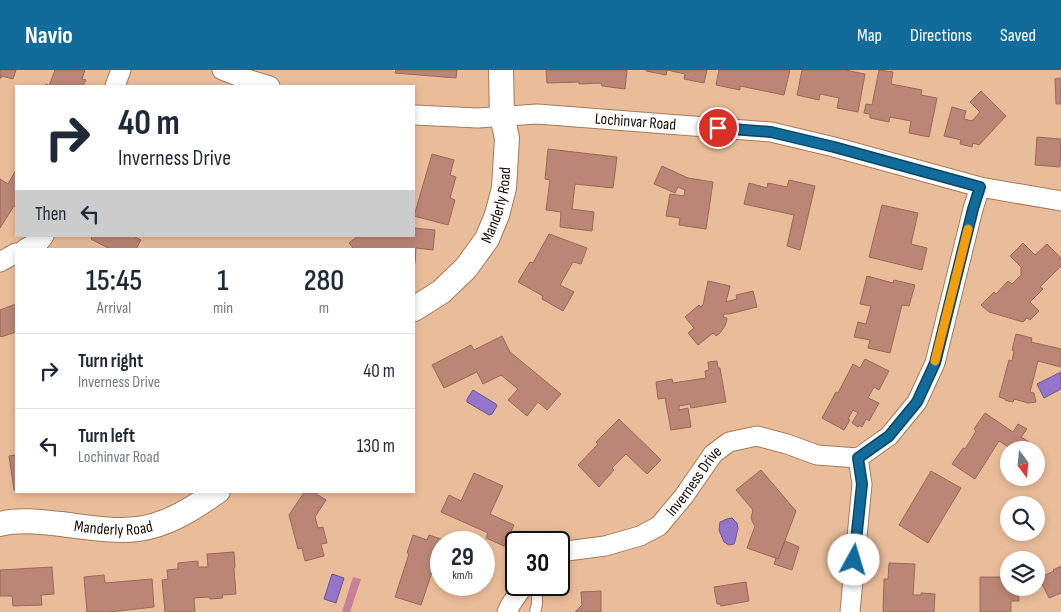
<!DOCTYPE html>
<html lang="en">
<head>
<meta charset="utf-8">
<style>
  :root { --surface:#fff; --page:#f2f2f3; --text:#1f2937; --muted:#747a83; --line:#e0e1e3; --accent:#116b9b }
  body { margin:0; font-family:"Sofia Sans Condensed",sans-serif; background:var(--page); color:var(--text); height:100vh; display:flex; flex-direction:column; font-size:19px; white-space:nowrap }
  * { box-sizing:border-box; margin:0 }
  p { font-size:16px; color:var(--muted) }
  .icon { flex:none; width:28px; height:28px; fill:none; stroke:currentColor; stroke-width:2; stroke-linecap:round; stroke-linejoin:round }
  .map { position:relative; flex:1; overflow:hidden }
  .side { position:absolute; left:15px; top:178px; width:400px; height:245px; display:flex; flex-direction:column; background:var(--surface); border-radius:0px; box-shadow:0 2px 8px #0003 }
  .side>* { flex:none }
  .banner { position:absolute; left:15px; top:15px; width:400px; height:152px; border-radius:0px; box-shadow:0 2px 8px #0003; background:#fff; color:var(--text); overflow:hidden }
  .needle { width:32px; rotate:165deg }
  .tools { position:absolute; left:1000px; top:371px; display:grid; gap:10px }
  .tools a { display:grid; place-items:center; width:45px; height:45px; border-radius:50%; background:var(--surface); box-shadow:0 2px 8px #0003; font-size:25px }
  .speed { position:absolute; left:430px; top:461px; display:flex; gap:10px; font-size:25px; font-weight:700; text-align:center }
  .speed>* { display:grid; place-content:center; width:65px; height:65px; border-radius:50%; background:var(--surface); box-shadow:0 2px 8px #0003; line-height:1 }
  .speed small { font-size:12px; font-weight:400 }
  .speed .limit { border:2px solid #111; border-radius:8px; background:#fff; color:#111 }
  .pin { position:absolute; display:grid; place-items:center; width:42px; height:42px; color:#fff; margin:-21px; border:2px solid #fff; border-radius:50%; box-shadow:0 1px 5px #0007 }
  .me { position:absolute; width:55px; margin:-28px; rotate:6deg; stroke-linejoin:round; filter:drop-shadow(0 0 4px #0008) }
  .turn { display:flex; align-items:center; gap:18px; height:105px; padding:0 20px; font-size:22px }
  .turn .icon { width:65px; height:65px; stroke-width:2.5 }
  .turn b { display:block; font-size:35px; line-height:42px }
  .then { display:flex; align-items:center; height:48px; padding:0 20px; background:#0003; gap:10px; font-size:19px }
  .eta { display:flex; justify-content:space-evenly; align-items:center; height:85px; text-align:center }
  .eta b { font-size:30px; font-weight:600; line-height:35px }
  ul { padding:0; list-style:none }
  li { display:flex; align-items:center; gap:15px; height:75px; padding:0 20px; border-top:1px solid var(--line) }
  li div { flex:1 }
  li b { display:block; font-size:19px }
  li em { font-style:normal }
  header { display:flex; align-items:center; gap:30px; box-sizing:border-box; height:70px; padding:0 25px; background:var(--accent); color:#fff }
  header strong { font-size:24px }
  nav { display:flex; gap:28px; margin-inline-start:auto; font-size:18px }
  .map>svg:first-child { display:block }
</style>
</head>
<body>
<header>
<strong>Navio</strong>
<nav><a>Map</a><a>Directions</a><a>Saved</a></nav>
</header>
<div class="map">
<svg width="1061" height="542" viewBox="0 0 1061 542">
  <rect width="100%" height="100%" fill="#eabd9a"/>
  <!-- green -->
  <polygon fill="#c88097" points="353,507 361,509 350,542 342,542"/>
  <!-- water -->
  <g fill="#9375c9" stroke="#6e558d">
    <polygon points="1061,302 1061,319 1044,328 1037,314"/>
    <polygon points="473,320 496,334 497,336 492,344 489,345 467,332 467,329"/>
    <path d="M 732,448 L 737,453 L 738,459 C 736,464 736,470 734,474 L 729,475 L 724,472 L 719,460 L 720,452 L 727,449 Z"/>
    <polygon points="332,504 344,508 336,533 324,529"/>
  </g>
  <!-- building -->
  <g fill="#bb8675" stroke="#9a6858">
    <polygon points="0,0 16,0 13,9 2,6 1,8 0,8"/>
    <polygon points="55,0 85,0 82,9 86,10 83,16 45,16 46,14 49,16"/>
    <polygon points="396,0 457,0 456,8 395,3"/>
    <polygon points="546,0 627,0 625,19 602,16 601,13 579,14 579,12 547,13"/>
    <polygon points="646,0 707,0 704,13 684,9 685,4 667,0 666,5 646,1"/>
    <polygon points="719,0 790,0 784,25 740,16 740,20 716,15"/>
    <polygon points="802,0 845,0 865,4 858,42 837,38 839,28 820,24 819,30 797,25"/>
    <polygon points="879,0 893,2 891,14 922,20 921,25 937,28 929,67 909,63 911,51 890,47 889,52 870,48 870,44 864,43 866,34 872,35"/>
    <polygon points="1061,8 1061,34 1056,34 1055,9"/>
    <polygon points="981,21 1006,46 979,75 973,73 972,77 960,74 961,70 944,66 952,37 966,41 964,49 972,51 980,42 970,32"/>
    <polygon points="1037,67 1061,69 1060,97 1035,95"/>
    <polygon points="548,79 617,87 613,118 575,114 572,139 594,142 592,161 560,157 561,142 546,140 550,110 545,109"/>
    <polygon points="432,84 454,90 450,105 456,107 450,128 455,130 448,155 414,146"/>
    <polygon points="662,96 688,108 713,112 706,159 679,155 680,148 666,146 670,124 684,126 685,120 678,117 675,123 654,114"/>
    <polygon points="16,100 16,137 14,136 0,158 0,109 8,114"/>
    <polygon points="789,110 815,116 800,180 787,176 794,145 744,134 749,113 767,118 768,113 787,117"/>
    <polygon points="882,135 918,143 911,174 927,178 922,200 869,187"/>
    <polygon points="414,158 435,160 433,180 416,178 415,193 414,179 354,179 349,173 358,166 413,166"/>
    <polygon points="549,164 587,178 581,194 573,192 560,215 574,222 563,241 542,229 543,226 518,212 530,192 533,193"/>
    <polygon points="92,166 133,166 141,170 136,179 110,179 91,169"/>
    <polygon points="1023,173 1035,185 1047,174 1061,188 1061,196 1040,217 1043,219 1030,232 1039,241 1030,250 1027,248 1023,252 989,242 981,235 994,222 996,224 1008,211 1012,214 1021,205 1021,197 1010,186"/>
    <polygon points="867,206 893,213 894,210 915,215 909,236 902,235 890,283 868,278 870,270 854,267 858,252 866,254 871,236 860,234"/>
    <polygon points="708,211 730,216 726,232 737,229 736,225 753,221 757,237 729,244 724,244 723,247 727,248 727,249 725,256 720,263 716,266 713,263 698,275 688,263 694,258 685,247 699,235 700,237 703,235"/>
    <polygon points="16,234 16,262 1,267 0,266 0,240"/>
    <polygon points="1016,264 1032,268 1031,272 1061,279 1061,297 1038,291 1030,322 1034,323 1036,332 1028,333 1014,329 1013,332 1008,331 1005,330 1005,329 999,327 1009,290 1012,291 1014,281 1012,280"/>
    <polygon points="502,266 510,282 561,324 547,340 538,332 527,346 508,330 518,319 501,305 483,314 477,302 444,318 432,295 471,275 474,280"/>
    <polygon points="865,289 889,301 879,320 874,317 868,328 879,333 869,351 866,349 862,357 859,355 858,357 852,353 858,343 853,340 848,349 850,350 844,360 822,348 836,322 838,323 853,294 860,298"/>
    <polygon points="717,291 718,298 720,298 726,332 691,338 690,334 679,336 679,340 688,338 691,357 671,360 665,328 658,329 656,312 672,309 673,313 706,308 705,301 709,300 708,292"/>
    <polygon points="985,343 1013,362 1018,354 1027,359 1021,367 1029,372 1023,380 1013,380 999,371 975,409 952,394 963,378 965,379 976,361 974,359"/>
    <polygon points="619,349 661,390 647,404 626,384 612,398 614,400 599,417 578,395 598,374 596,372"/>
    <polygon points="16,385 16,420 14,420 9,386"/>
    <polygon points="761,400 796,441 778,489 747,478 755,456 753,453 751,448 753,440 736,420"/>
    <polygon points="931,401 961,418 928,473 899,455"/>
    <polygon points="474,403 503,416 490,444 514,455 504,476 486,468 488,463 441,442 449,425 461,431"/>
    <polygon points="305,421 312,421 326,430 315,447 318,458 323,457 327,473 321,474 324,486 305,491 302,478 298,479 289,445"/>
    <polygon points="413,465 427,470 429,465 444,470 443,472 441,472 441,479 437,493 435,493 421,535 395,527 409,484 407,483"/>
    <polygon points="785,471 799,477 792,500 774,494 776,488 778,489"/>
    <polygon points="234,482 235,497 234,498 236,524 222,525 223,528 210,529 209,527 194,528 195,542 165,542 162,510 168,509 167,500 178,499 178,493 198,491 198,497 208,497 207,484"/>
    <polygon points="889,493 915,494 913,525 921,525 921,523 935,524 934,542 883,542 884,509 888,509"/>
    <polygon points="1061,496 1061,523 1049,528 1039,508 1054,501 1053,500"/>
    <polygon points="52,497 54,524 41,525 42,535 13,536 12,526 0,526 0,500"/>
    <polygon points="104,505 105,513 152,509 154,537 109,542 87,542 84,507"/>
    <polygon points="980,507 1009,507 1009,518 1018,518 1019,531 1011,531 1011,542 980,542"/>
    <polygon points="746,512 749,531 721,536 720,534 717,534 714,517"/>
    <polygon points="601,521 601,542 575,542 582,535 581,522"/>
  </g>
  <g fill="none" stroke-linecap="round" stroke-linejoin="round">
    <!-- service casing -->
    <g stroke="#a47a59" stroke-width="12">
      <polyline id="service" points="535,542 537,534 537,515"/>
    </g>
    <!-- minor casing -->
    <g stroke="#a47a59" stroke-width="21">
      <g id="minor">
        <polyline points="222,0 240,7 270,16"/>
        <polyline points="115,16 121,0"/>
        <path id="s1" d="M 414,45 L 478,48 L 537,44 L 771,62 L 834,77 L 980,117 L 1061,131"/>
        <polyline points="25,179 40,171 44,166"/>
        <polyline points="0,192 16,183"/>
        <path id="s2" d="M 559,485 L 567,481 L 605,476 L 640,466 L 659,456 L 684,426 L 713,384 L 729,372 L 757,366 L 787,374 L 817,385 L 858,388 L 889,366 L 917,332 L 935,293 L 973,139 L 980,117"/>
        <polyline points="507,542 511,534 524,515"/>
        <polyline points="850,542 862,414 858,388"/>
      </g>
    </g>
    <!-- tertiary casing -->
    <g stroke="#a47a59" stroke-width="26">
      <g id="tertiary">
        <path id="s3" d="M 414,239 L 441,222 L 466,198 L 487,169 L 497,145 L 504,118 L 507,68 L 502,46 L 501,0"/>
        <path id="s4" d="M 0,454 C 19,449 42,452 61,454 C 86,457 113,462 138,459 C 168,455 194,438 218,421"/>
      </g>
    </g>
    <!-- service -->
    <use href="#service" stroke="#fff" stroke-width="10"/>
    <!-- minor -->
    <use href="#minor" stroke="#fff" stroke-width="19"/>
    <!-- tertiary -->
    <use href="#tertiary" stroke="#fff" stroke-width="24"/>
  </g>
  <g fill="none" stroke-linecap="round" stroke-linejoin="round">
    <!-- route casing -->
    <g stroke="#0b4665" stroke-width="12">
      <polyline id="route" points="718,58 771,62 834,77 980,117 973,139 935,293 917,332 889,366 858,388 862,414 854,490"/>
    </g>
    <!-- route -->
    <use href="#route" stroke="#116b9b" stroke-width="9"/>
    <!-- slow -->
    <polyline stroke="#f59e0b" stroke-width="9" points="935,291 968,159"/>
  </g>
  <g text-anchor="middle" dominant-baseline="central" stroke-width="4" stroke-linejoin="round" paint-order="stroke">
    <!-- street labels -->
    <g font-size="16" fill="#180901" stroke="#f8caa7">
      <text stroke="none"><textPath href="#s1" startOffset="222">Lochinvar Road</textPath></text>
      <text stroke="none"><textPath href="#s3" startOffset="138">Manderly Road</textPath></text>
      <text stroke="none"><textPath href="#s2" startOffset="162">Inverness Drive</textPath></text>
      <text stroke="none"><textPath href="#s4" startOffset="114">Manderly Road</textPath></text>
    </g>
  </g>
</svg>
<div class="tools">
<a><svg class="needle" viewBox="-14 -14 28 28"><path d="M0-13l5 13h-10z" fill="#e53935"/><path d="M0 13l5-13h-10z" fill="#747a83"/></svg></a>
<a><svg class="icon" aria-label="search" viewBox="0 0 24 24"><circle cx="10" cy="10" r="6"/><path d="M15 15l6 6"/></svg></a>
<a><svg class="icon" aria-label="layers" viewBox="0 0 24 24"><path d="M12 4l9 5-9 5-9-5zM3 14l9 5 9-5"/></svg></a>
</div>
<div class="speed"><div>29<small>km/h</small></div><div class="limit">30</div></div>
<div class="pin" style="left:718px;top:58px;background:#d93025"><svg class="icon" aria-label="arrive" viewBox="0 0 24 24"><path d="M6 21V4h12l-3 4 3 4H6"/></svg></div>
<svg class="me" style="left:854px;top:490px" viewBox="-20 -20 40 40"><circle r="19" fill="#fff"/><path d="M0-13L10 11 0 6-10 11z" fill="#116b9b"/></svg>
<div class="banner">
<div class="turn"><svg class="icon" aria-label="right" viewBox="0 0 24 24"><path d="M7 20v-9h11M14 6l5 5-5 5"/></svg><div><b>40 m</b>Inverness Drive</div></div>
<div class="then">Then<svg class="icon" aria-label="left" viewBox="0 0 24 24"><path d="M17 20v-9H6M10 6l-5 5 5 5"/></svg></div>
</div>
<section class="side">
<div class="eta">
<div><b>15:45</b><p>Arrival</p></div>
<div><b>1</b><p>min</p></div>
<div><b>280</b><p>m</p></div>
</div>
<ul>
<li><svg class="icon" aria-label="right" viewBox="0 0 24 24"><path d="M7 20v-9h11M14 6l5 5-5 5"/></svg><div><b>Turn right</b><p>Inverness Drive</p></div><em>40 m</em></li>
<li><svg class="icon" aria-label="left" viewBox="0 0 24 24"><path d="M17 20v-9H6M10 6l-5 5 5 5"/></svg><div><b>Turn left</b><p>Lochinvar Road</p></div><em>130 m</em></li>
</ul>
</section>
</div>
</body>
</html>
